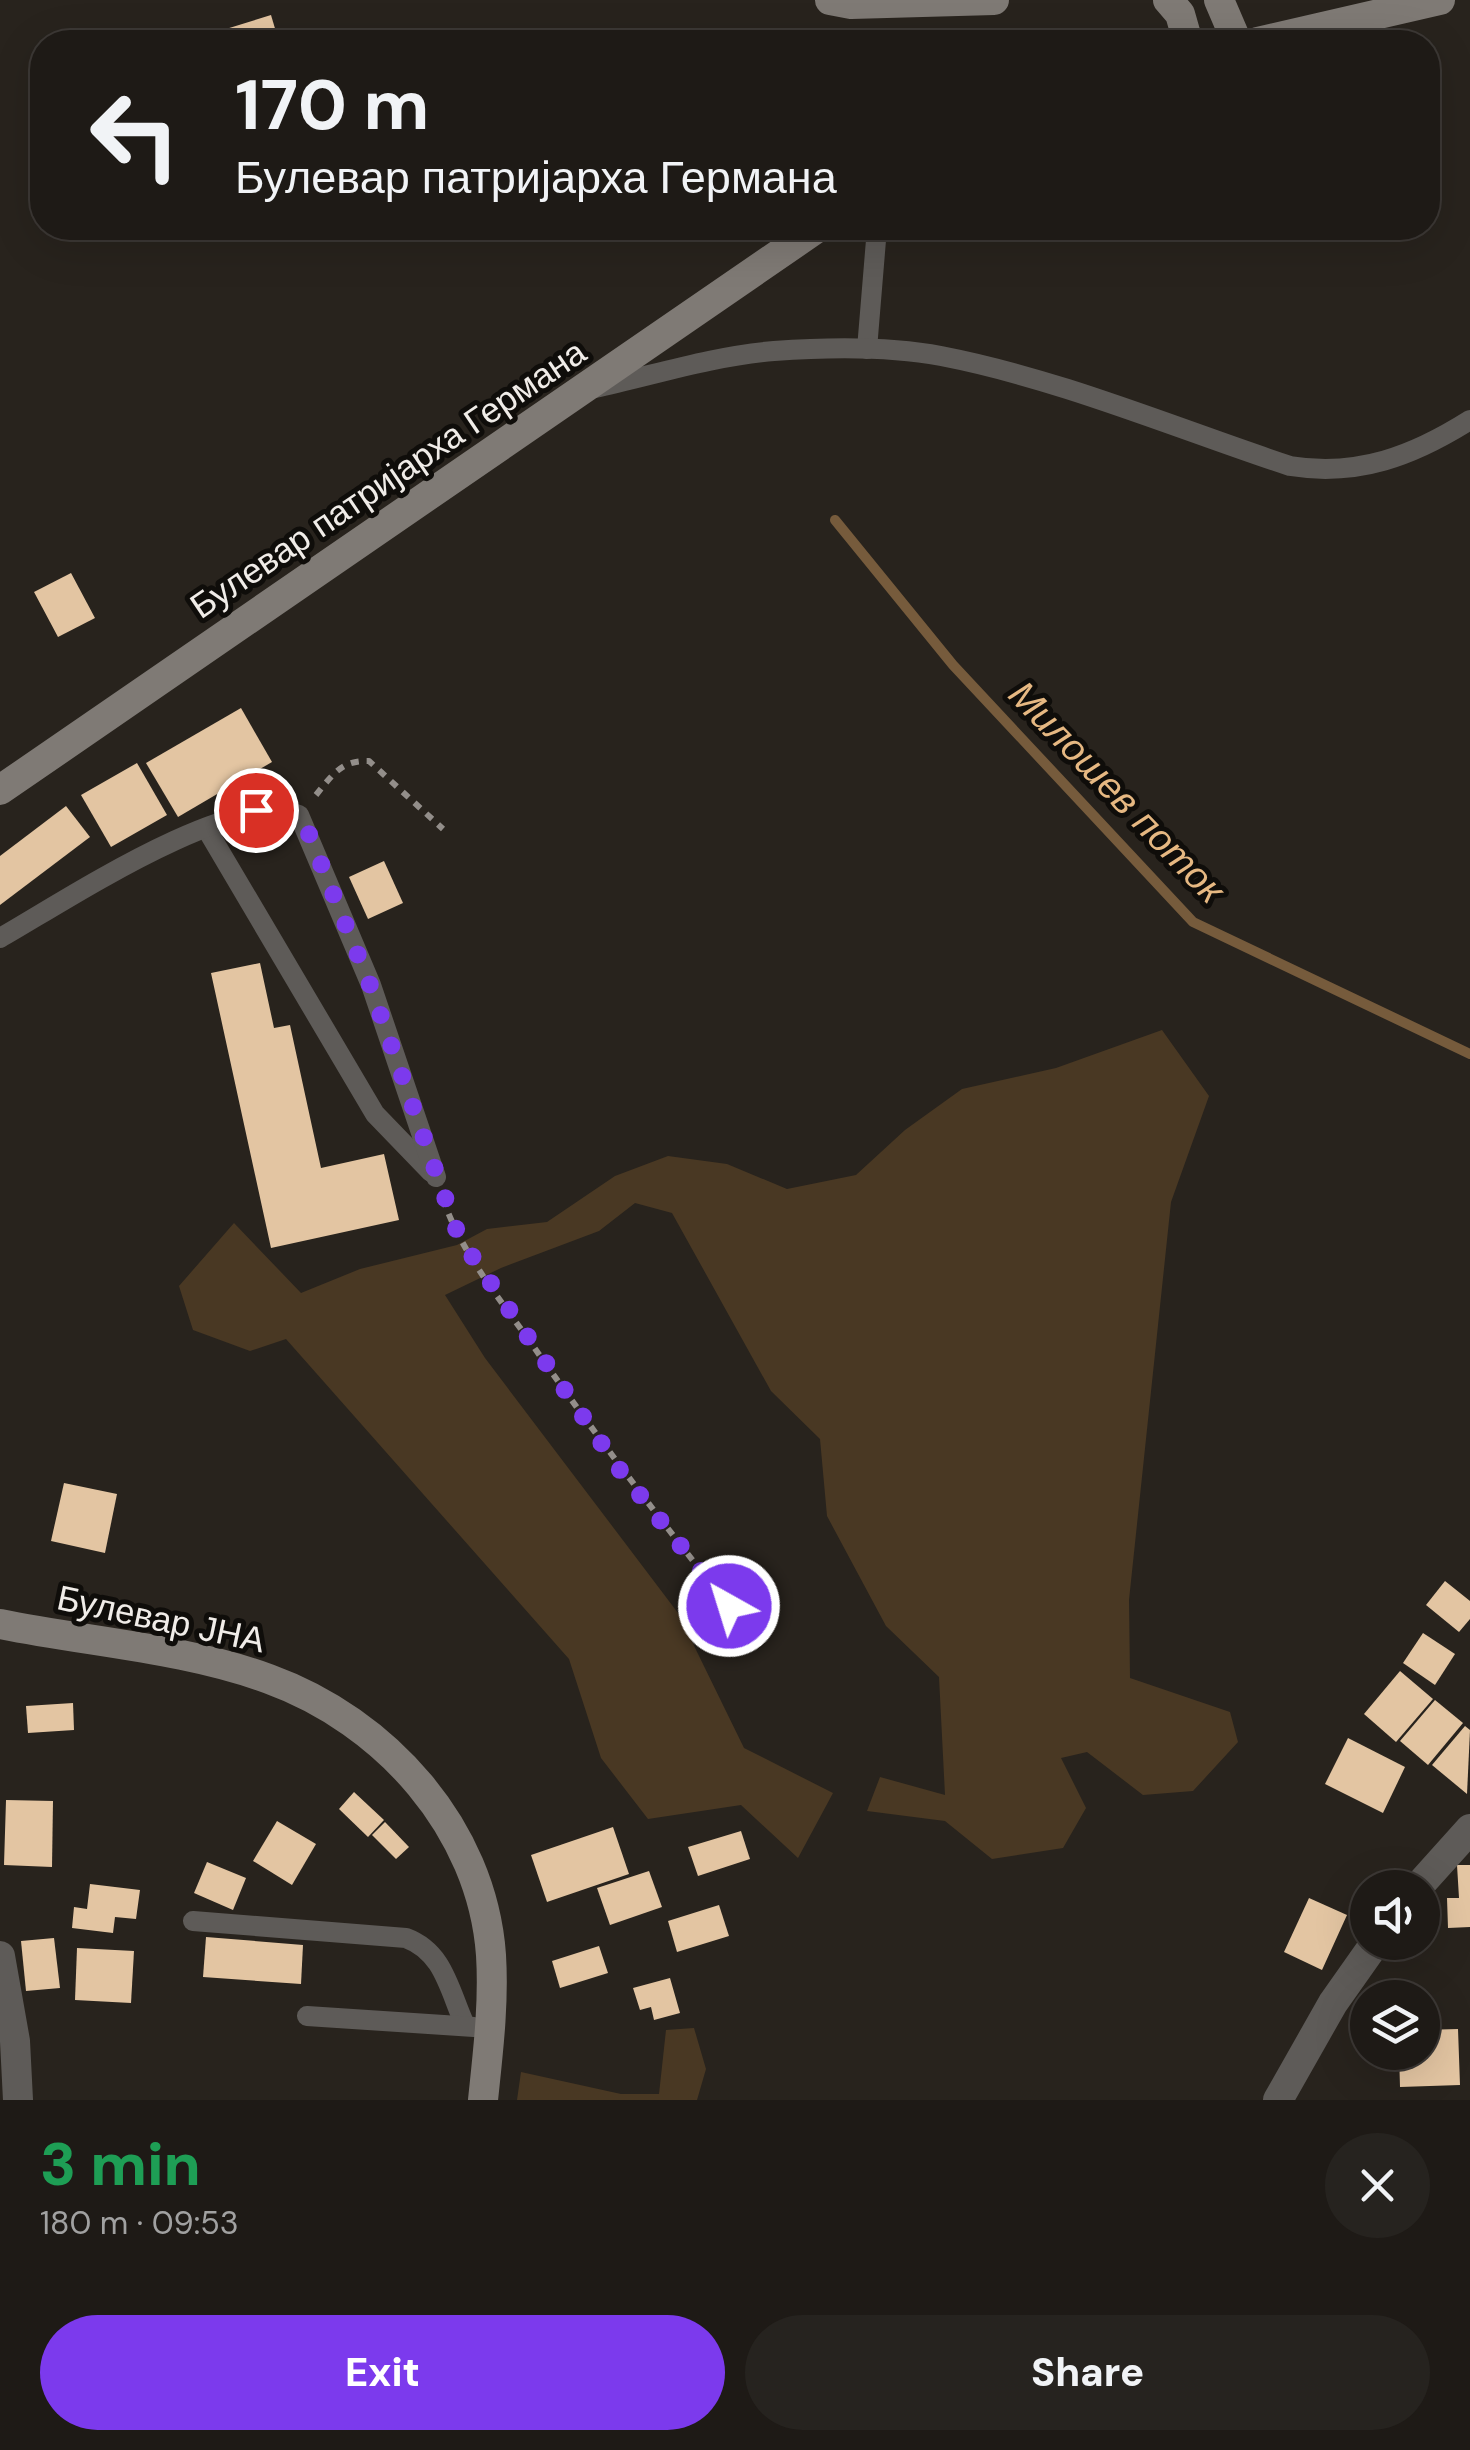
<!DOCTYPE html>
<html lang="en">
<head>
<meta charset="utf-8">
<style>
  :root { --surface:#1e1a16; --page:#26231f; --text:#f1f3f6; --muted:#a1a1a1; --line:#3c3835; --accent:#7c3aed }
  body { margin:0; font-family:"DM Sans",sans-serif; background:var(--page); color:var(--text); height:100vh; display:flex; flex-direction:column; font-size:38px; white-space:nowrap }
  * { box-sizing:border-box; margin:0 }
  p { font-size:32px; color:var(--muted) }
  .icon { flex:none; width:55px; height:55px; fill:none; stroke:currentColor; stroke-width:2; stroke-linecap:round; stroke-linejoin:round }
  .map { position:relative; height:2100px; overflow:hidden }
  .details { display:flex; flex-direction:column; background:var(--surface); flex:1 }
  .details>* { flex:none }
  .banner { position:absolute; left:30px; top:30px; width:1410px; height:210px; border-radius:40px; box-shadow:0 10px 40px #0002,0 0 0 2px var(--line); background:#1e1a16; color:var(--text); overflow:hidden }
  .fabs { position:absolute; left:1350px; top:1870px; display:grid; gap:20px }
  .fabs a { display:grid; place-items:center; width:90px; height:90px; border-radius:50%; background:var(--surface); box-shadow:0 10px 40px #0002,0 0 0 2px var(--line); font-size:50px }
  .pin { position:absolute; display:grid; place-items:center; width:85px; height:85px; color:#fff; margin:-42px; border:5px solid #fff; border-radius:50%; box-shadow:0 2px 10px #0007 }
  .me { position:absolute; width:110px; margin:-55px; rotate:321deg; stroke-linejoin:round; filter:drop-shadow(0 0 8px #0008) }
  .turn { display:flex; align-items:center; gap:35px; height:210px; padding:0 40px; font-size:45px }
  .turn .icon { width:130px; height:130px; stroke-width:2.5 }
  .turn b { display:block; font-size:70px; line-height:85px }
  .round { display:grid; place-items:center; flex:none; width:105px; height:105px; border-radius:52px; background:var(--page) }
  .overview { display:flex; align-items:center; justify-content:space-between; height:170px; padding:0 40px }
  h1 { font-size:60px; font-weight:800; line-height:75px; color:#1e9e55 }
  .primary-button { display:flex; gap:20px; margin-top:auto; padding:20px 40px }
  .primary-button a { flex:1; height:115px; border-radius:60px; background:var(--accent); color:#fff; font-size:40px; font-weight:800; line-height:115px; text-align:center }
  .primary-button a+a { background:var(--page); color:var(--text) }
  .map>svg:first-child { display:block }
</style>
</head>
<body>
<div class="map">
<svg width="1470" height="2100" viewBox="0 0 1470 2100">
  <rect width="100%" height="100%" fill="#28231d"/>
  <!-- green -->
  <g fill="#493823">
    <polygon points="1162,1030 1209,1096 1171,1202 1129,1600 1130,1678 1230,1712 1238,1742 1193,1791 1143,1795 1087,1752 1061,1758 1086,1808 1063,1848 992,1859 945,1821 867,1811 880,1777 945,1795 939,1677 886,1626 827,1516 820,1439 771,1391 672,1213 635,1203 599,1231 501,1268 445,1295 485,1358 678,1613 744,1748 833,1793 798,1858 741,1805 648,1819 601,1758 569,1659 286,1339 250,1351 193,1330 179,1286 234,1223 301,1293 360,1269 457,1245 487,1229 547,1222 615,1176 668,1156 727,1164 787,1189 856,1175 905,1130 962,1089 1056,1068"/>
    <polygon points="694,2028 706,2069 697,2100 517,2100 521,2072 621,2094 659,2094 666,2030"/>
  </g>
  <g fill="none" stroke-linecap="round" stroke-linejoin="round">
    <!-- stream -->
    <polyline stroke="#765b3c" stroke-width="10" points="835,520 953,665 1193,922 1470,1054"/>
  </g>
  <!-- building -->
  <g fill="#e3c5a2">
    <polygon points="271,15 279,42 231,42 226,29"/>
    <polygon points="71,573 95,618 58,637 34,592"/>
    <polygon points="241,708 272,762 178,817 146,763"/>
    <polygon points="137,763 167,815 111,847 81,795"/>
    <polygon points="66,806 90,837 0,905 0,856"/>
    <polygon points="384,861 403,903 368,919 349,877"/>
    <polygon points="260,963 274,1028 290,1025 321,1168 384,1154 399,1220 271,1248 211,973"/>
    <polygon points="64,1483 117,1494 105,1553 51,1541"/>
    <polygon points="1445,1581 1470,1601 1470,1619 1459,1632 1426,1605"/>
    <polygon points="1423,1633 1455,1654 1435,1685 1403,1663"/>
    <polygon points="1400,1671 1433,1699 1396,1742 1364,1714"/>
    <polygon points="1435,1700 1463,1723 1428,1765 1400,1741"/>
    <polygon points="73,1703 74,1730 28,1733 26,1706"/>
    <polygon points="1465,1726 1470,1730 1467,1794 1432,1765"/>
    <polygon points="1348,1738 1405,1767 1383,1813 1325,1784"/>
    <polygon points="354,1792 384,1820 368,1837 339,1809"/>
    <polygon points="6,1800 53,1801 52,1867 4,1865"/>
    <polygon points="277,1821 316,1844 292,1885 253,1861"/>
    <polygon points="385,1822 409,1847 396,1859 372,1835"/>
    <polygon points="613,1827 629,1874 547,1902 531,1855"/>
    <polygon points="741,1831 750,1859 698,1876 688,1847"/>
    <polygon points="207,1862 246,1878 233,1910 194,1893"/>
    <polygon points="1457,1865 1470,1865 1470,1927 1448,1928 1447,1898 1459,1898"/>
    <polygon points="649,1871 662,1907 610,1925 597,1888"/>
    <polygon points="90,1884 140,1890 136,1919 115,1917 113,1933 72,1928 74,1907 87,1909"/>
    <polygon points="1309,1898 1347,1915 1322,1970 1284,1952"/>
    <polygon points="719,1905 729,1936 677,1952 668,1921"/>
    <polygon points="206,1937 303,1945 301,1984 203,1977"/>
    <polygon points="54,1938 60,1988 26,1991 21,1941"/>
    <polygon points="599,1946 608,1973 560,1988 552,1961"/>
    <polygon points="77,1948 134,1951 131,2003 75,2000"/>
    <polygon points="670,1978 680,2013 654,2020 651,2007 640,2010 633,1988"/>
    <polygon points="1458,2029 1460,2085 1400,2087 1399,2052 1422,2052 1422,2030"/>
  </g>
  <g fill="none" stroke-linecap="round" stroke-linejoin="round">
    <!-- path -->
    <g stroke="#938e8a" stroke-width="6" stroke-dasharray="8 8" stroke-linecap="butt">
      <path d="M 316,795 C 333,774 342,760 369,761 L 443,829"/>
      <path d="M 443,1199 C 461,1252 499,1298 531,1343 C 594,1433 660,1520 729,1606"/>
    </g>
    <!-- lane -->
    <g stroke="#5e5b58" stroke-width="20">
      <polyline points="867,349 877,228"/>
      <path d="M 595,388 C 654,375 713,356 774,351 C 828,347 888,346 941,356 C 1060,379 1175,428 1290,466 C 1358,477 1413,456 1470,420"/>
      <polyline points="206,828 375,1114 431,1172"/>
      <path d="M 0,938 C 62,903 232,789 299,815 L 371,985 L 436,1177"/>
      <path d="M 193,1921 L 406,1938 C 444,1952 449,1990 465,2025"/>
      <polyline points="307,2016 474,2027"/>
    </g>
    <!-- street -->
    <g stroke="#5e5b58" stroke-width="30">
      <polyline points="1417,1888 1470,1829"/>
      <polyline points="0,1956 15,2041 18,2100"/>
      <polyline points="1278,2100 1333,2003 1376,1942"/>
    </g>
    <!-- secondary -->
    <g stroke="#7f7a75" stroke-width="30">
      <polyline points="830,0 851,4 994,0"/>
      <polyline points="1168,0 1180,14 1188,42"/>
      <polyline points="1219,0 1237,42"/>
      <polyline points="1257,42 1440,0"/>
      <polyline points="0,790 817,228"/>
      <path d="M 0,1624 C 88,1642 185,1648 269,1679 C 385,1721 482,1828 491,1955 C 494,2004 488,2052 483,2100"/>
    </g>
  </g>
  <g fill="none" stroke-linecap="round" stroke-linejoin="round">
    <!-- route -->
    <polyline stroke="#7c3aed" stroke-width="18" stroke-dasharray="0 32.4" points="256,810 292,812 305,824 370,985 459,1237 620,1470 729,1606"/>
  </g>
  <g text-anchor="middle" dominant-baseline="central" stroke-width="10" stroke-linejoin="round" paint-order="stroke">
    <!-- street labels -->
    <g font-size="35" fill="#f0ece8" stroke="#0f0d0a">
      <text transform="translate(388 479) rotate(-34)">Булевар патријарха Германа</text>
      <text transform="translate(161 1619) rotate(12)">Булевар ЈНА</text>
    </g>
    <!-- water labels -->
    <g font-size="38" font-style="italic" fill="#e6b882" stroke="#0f0d0a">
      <text transform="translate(1117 792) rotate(46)">Милошев поток</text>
    </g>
  </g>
</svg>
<div class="fabs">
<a><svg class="icon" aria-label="sound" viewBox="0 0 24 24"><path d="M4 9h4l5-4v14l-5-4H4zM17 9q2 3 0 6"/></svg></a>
<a><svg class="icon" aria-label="layers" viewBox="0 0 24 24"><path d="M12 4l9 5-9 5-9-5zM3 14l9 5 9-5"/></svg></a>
</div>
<div class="pin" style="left:256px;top:810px;background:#d93025"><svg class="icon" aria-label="arrive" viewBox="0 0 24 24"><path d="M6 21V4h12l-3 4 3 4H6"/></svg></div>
<svg class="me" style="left:729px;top:1606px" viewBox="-20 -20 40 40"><circle r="17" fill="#7c3aed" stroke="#fff" stroke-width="3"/><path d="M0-11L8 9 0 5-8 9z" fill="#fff"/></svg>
<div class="banner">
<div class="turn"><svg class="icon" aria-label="left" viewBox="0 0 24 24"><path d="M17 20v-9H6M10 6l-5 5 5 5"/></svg><div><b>170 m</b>Булевар патријарха Германа</div></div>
</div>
</div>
<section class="details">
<div class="overview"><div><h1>3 min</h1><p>180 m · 09:53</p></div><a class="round"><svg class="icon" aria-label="close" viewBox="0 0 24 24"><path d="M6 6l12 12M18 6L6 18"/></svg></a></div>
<div class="primary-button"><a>Exit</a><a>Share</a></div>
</section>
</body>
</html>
